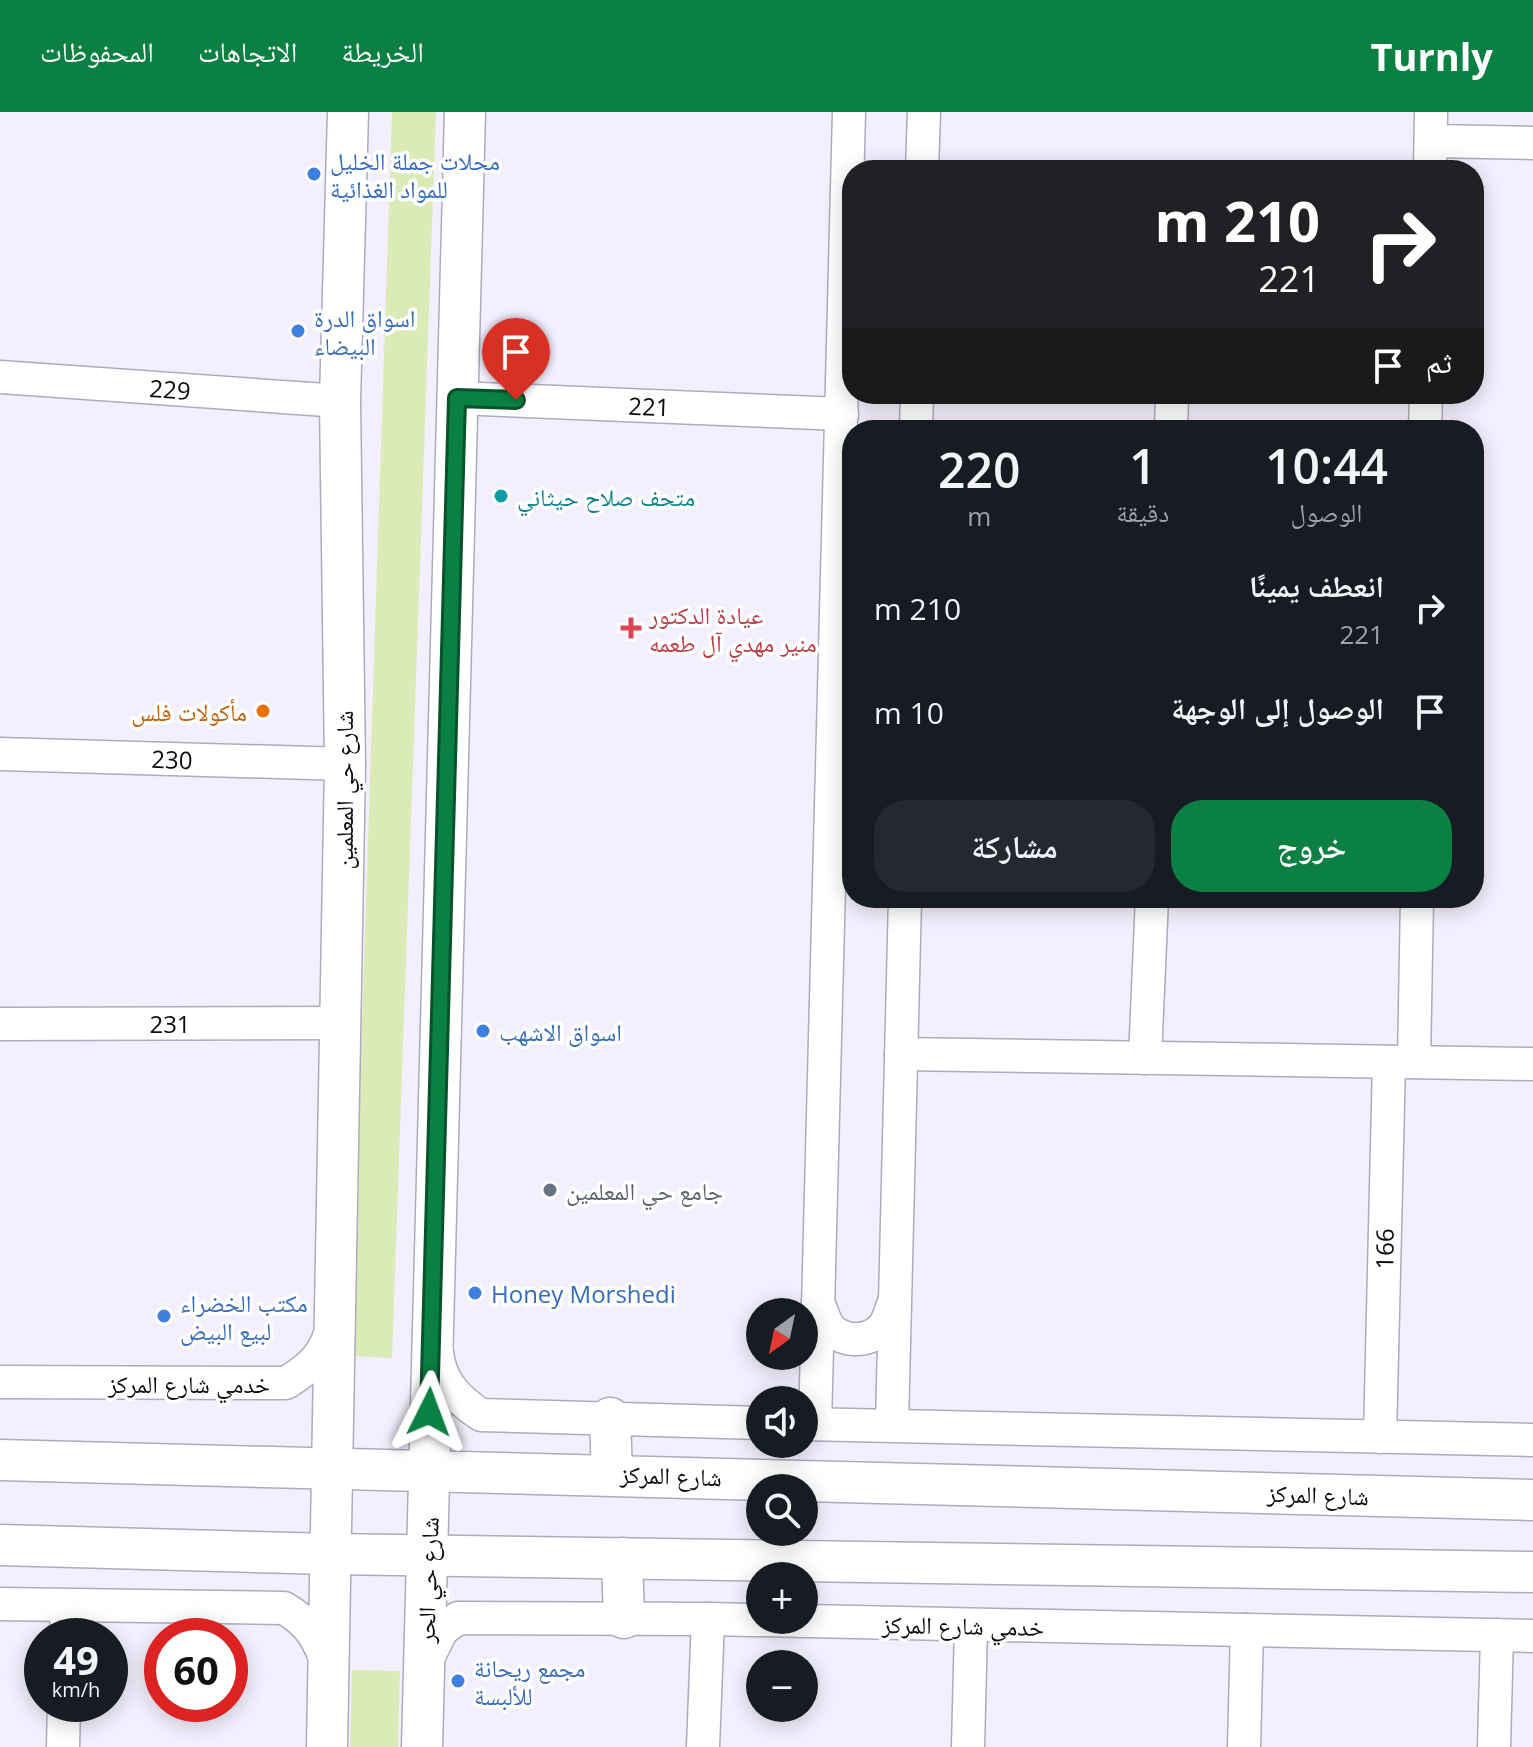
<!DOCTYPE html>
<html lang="ar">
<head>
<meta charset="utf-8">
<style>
  :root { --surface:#171b24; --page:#242831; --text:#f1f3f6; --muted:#9ea1a6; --accent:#0b8043 }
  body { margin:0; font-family:"Open Sans","Noto Naskh Arabic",sans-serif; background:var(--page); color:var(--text); direction:rtl; height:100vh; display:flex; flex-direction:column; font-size:30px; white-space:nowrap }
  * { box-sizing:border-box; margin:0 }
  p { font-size:26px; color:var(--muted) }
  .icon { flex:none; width:44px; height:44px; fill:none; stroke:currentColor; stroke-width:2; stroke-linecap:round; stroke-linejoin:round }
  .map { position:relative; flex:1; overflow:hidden; direction:ltr }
  .details { position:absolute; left:842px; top:308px; width:642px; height:488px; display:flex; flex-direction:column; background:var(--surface); border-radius:32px; box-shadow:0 4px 20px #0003; direction:rtl }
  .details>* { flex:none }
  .hud { position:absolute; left:842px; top:48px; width:642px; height:244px; border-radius:32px; box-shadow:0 4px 20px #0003; direction:rtl; background:#202124; color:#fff; overflow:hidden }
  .needle { width:52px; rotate:213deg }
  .controls { position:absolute; left:746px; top:1186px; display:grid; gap:16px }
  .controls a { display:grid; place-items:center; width:72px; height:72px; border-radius:50%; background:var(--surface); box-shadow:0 4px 20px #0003; font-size:40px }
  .speed { position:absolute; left:24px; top:1506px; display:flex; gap:16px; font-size:40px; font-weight:700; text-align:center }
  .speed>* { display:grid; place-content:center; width:104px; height:104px; border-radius:50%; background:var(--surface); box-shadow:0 4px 20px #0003; line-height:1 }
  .speed small { font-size:20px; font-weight:400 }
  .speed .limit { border:12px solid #d22; background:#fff; color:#111 }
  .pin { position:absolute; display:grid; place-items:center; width:68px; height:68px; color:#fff; margin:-82px -34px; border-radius:50% 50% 50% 0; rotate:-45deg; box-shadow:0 0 8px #0007 }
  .pin .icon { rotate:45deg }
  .me { position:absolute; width:88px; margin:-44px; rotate:3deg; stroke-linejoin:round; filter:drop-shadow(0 0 6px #0008) }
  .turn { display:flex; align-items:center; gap:28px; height:168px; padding:0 32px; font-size:36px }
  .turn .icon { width:104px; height:104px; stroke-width:2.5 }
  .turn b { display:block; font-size:56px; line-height:68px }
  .then { display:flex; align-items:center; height:76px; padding:0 32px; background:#0003; gap:16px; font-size:30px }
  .eta { display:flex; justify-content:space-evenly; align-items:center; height:136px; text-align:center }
  .eta b { font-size:48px; font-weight:600; line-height:56px }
  .primary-button { display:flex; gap:16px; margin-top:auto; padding:16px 32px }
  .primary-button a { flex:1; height:92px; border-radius:32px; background:var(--accent); color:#fff; font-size:32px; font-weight:600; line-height:92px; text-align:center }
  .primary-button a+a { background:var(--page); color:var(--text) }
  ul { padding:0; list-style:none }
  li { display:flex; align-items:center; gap:24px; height:104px; padding:0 32px }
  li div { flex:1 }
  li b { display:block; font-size:30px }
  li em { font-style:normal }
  header { display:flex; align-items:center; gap:48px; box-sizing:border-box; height:112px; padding:0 40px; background:var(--accent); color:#fff }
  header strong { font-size:38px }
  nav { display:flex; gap:44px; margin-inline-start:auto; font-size:28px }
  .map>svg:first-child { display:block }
</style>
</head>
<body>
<header>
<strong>Turnly</strong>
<nav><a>الخريطة</a><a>الاتجاهات</a><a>المحفوظات</a></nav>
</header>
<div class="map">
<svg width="1533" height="1635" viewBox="0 0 1533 1635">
  <rect width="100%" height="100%" fill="#f3effe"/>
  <!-- green -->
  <g fill="#dbebb8">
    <polygon points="392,0 436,0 392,1246 351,1244"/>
    <polygon points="352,1558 400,1559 398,1635 350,1635"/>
  </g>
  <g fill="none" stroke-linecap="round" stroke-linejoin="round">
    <!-- minor casing -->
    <g stroke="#b0aabc" stroke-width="35">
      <g id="minor">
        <polyline points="1431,29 1533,31"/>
        <polyline points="922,58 924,0"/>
        <polyline points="1430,58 1431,0"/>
        <polyline points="0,265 340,289"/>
        <polyline points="457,286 842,302"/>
        <polyline points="916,318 917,282"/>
        <polyline points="1171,318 1172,282"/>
        <polyline points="1425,318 1426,282"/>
        <polyline points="0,642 345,652"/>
        <polyline points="0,912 339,911"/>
        <polyline points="901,942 1533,952"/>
        <polyline points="1145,946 1152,786"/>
        <polyline points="1414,950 1417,786"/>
        <path d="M 818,1190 C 821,1197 824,1207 828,1214 C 842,1232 871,1231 884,1214 C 889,1207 891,1197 894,1190"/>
        <path d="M 437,1240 C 440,1270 457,1287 481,1303 L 760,1311"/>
        <path d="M 0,1270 L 286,1271 C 310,1256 326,1243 332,1214"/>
        <polyline points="804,1312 1533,1328"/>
        <polyline points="815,1312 849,0"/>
        <polyline points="892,1313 905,786"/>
        <polyline points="1380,1325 1389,950"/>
        <path d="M 0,1492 L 284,1496 C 310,1511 319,1527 328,1555"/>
        <polyline points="66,1524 67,1494"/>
        <polyline points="425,1552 442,1518 458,1506 708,1507 1533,1524"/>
        <polyline points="63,1635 64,1592"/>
        <polyline points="703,1635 708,1507"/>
        <polyline points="968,1635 971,1513"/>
        <polyline points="1244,1635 1247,1518"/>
        <polyline points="1494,1635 1497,1523"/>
      </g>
    </g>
    <!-- major casing -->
    <g stroke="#b0aabc" stroke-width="43">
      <g id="major">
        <polyline points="610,1306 612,1362"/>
        <polyline points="0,1348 1533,1388"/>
        <polyline points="0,1433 332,1442 1533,1460"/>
        <polyline points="622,1446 624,1506"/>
        <polyline points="327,1635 345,652 340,289 348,0"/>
        <polyline points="422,1635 465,0"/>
      </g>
    </g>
    <!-- minor -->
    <use href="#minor" stroke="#fff" stroke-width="32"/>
    <!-- major -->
    <use href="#major" stroke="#fff" stroke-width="40"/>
  </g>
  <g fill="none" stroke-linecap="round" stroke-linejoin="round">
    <!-- route casing -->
    <g stroke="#07532c" stroke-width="20">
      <polyline id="route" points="429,1300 457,286 516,288"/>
    </g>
    <!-- route -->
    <use href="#route" stroke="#0b8043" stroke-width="14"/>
  </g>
  <!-- markers -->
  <g fill="#3f7fe0" stroke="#fff" stroke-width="3">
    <circle cx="314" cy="62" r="8"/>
    <circle cx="298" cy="219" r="8"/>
    <circle cx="483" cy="919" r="8"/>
    <circle cx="475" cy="1181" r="8"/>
    <circle cx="164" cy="1204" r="8"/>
    <circle cx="458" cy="1569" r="8"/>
  </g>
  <circle fill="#0f9aa8" stroke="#fff" stroke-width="3" cx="501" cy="384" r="8"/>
  <path fill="#e0444e" stroke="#fff" stroke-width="3" d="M627 504h8v8h8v8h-8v8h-8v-8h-8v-8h8z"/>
  <circle fill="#e8710a" stroke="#fff" stroke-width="3" cx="263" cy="599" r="8"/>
  <circle fill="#6b7280" stroke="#fff" stroke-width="3" cx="550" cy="1078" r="8"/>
  <g text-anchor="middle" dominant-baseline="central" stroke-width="7" stroke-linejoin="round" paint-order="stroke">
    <!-- shop labels -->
    <g font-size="24" fill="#366cbe" stroke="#fff" text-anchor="start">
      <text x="330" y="48">محلات جملة الخليل<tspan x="330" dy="28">للمواد الغذائية</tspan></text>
      <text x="314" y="205">اسواق الدرة<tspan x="314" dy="28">البيضاء</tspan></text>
      <text x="499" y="919">اسواق الاشهب</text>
      <text x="491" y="1181">Honey Morshedi</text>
      <text x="180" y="1190">مكتب الخضراء<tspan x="180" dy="28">لبيع البيض</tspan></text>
      <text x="474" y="1555">مجمع ريحانة<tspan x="474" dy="28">للألبسة</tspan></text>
    </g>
    <!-- street labels -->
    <g font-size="24" fill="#0d0b11" stroke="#fff">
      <text transform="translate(170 277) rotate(4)">229</text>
      <text transform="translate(649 294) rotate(2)">221</text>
      <text transform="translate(172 647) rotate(2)">230</text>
      <text transform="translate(343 678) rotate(-90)">شارع حي المعلمين</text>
      <text x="170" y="911">231</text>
      <text transform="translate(1384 1137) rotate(-89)">166</text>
      <text x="189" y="1271">خدمي شارع المركز</text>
      <text transform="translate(671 1363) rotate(2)">شارع المركز</text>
      <text transform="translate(1318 1382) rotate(2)">شارع المركز</text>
      <text transform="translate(427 1468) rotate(-88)">شارع حي الحر</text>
      <text transform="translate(963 1513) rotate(1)">خدمي شارع المركز</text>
    </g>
    <!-- culture labels -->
    <g font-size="24" fill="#0d838f" stroke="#fff" text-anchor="start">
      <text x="517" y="384">متحف صلاح حيثاني</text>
    </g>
    <!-- health labels -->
    <g font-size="24" fill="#be3a42" stroke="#fff" text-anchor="start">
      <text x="649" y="502">عيادة الدكتور<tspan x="649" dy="28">منير مهدي آل طعمه</tspan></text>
    </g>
    <!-- food labels -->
    <g font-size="24" fill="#c56008" stroke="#fff" text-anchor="end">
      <text x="247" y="599">مأكولات فلس</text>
    </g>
    <!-- worship labels -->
    <g font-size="24" fill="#5b616d" stroke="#fff" text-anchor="start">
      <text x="566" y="1078">جامع حي المعلمين</text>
    </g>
  </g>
</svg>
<div class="controls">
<a><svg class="needle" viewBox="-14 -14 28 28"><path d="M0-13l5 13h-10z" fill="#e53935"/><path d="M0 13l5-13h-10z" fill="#9ea1a6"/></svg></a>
<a><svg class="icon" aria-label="sound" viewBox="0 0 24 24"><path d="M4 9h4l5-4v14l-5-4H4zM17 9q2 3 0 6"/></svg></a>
<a><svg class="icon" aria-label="search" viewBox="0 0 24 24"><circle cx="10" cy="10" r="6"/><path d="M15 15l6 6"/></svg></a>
<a>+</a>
<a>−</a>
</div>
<div class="speed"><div>49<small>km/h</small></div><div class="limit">60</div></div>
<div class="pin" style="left:516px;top:288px;background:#d93025"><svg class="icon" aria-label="arrive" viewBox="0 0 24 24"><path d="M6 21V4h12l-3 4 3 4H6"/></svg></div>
<svg class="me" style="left:429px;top:1300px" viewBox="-20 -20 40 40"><path d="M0-17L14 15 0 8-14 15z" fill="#0b8043" stroke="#fff" stroke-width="4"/></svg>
<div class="hud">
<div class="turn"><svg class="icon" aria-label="right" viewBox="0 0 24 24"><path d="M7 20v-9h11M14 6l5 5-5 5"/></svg><div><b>210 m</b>221</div></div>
<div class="then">ثم<svg class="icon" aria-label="arrive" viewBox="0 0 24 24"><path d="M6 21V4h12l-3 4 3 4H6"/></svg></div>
</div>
<section class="details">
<div class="eta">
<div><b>10:44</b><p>الوصول</p></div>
<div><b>1</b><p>دقيقة</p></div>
<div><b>220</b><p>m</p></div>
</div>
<ul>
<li><svg class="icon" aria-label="right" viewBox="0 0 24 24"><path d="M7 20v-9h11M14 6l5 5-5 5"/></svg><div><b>انعطف يمينًا</b><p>221</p></div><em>210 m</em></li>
<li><svg class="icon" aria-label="arrive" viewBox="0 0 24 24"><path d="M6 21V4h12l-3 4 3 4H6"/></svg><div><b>الوصول إلى الوجهة</b></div><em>10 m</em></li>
</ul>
<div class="primary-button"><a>خروج</a><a>مشاركة</a></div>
</section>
</div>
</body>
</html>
